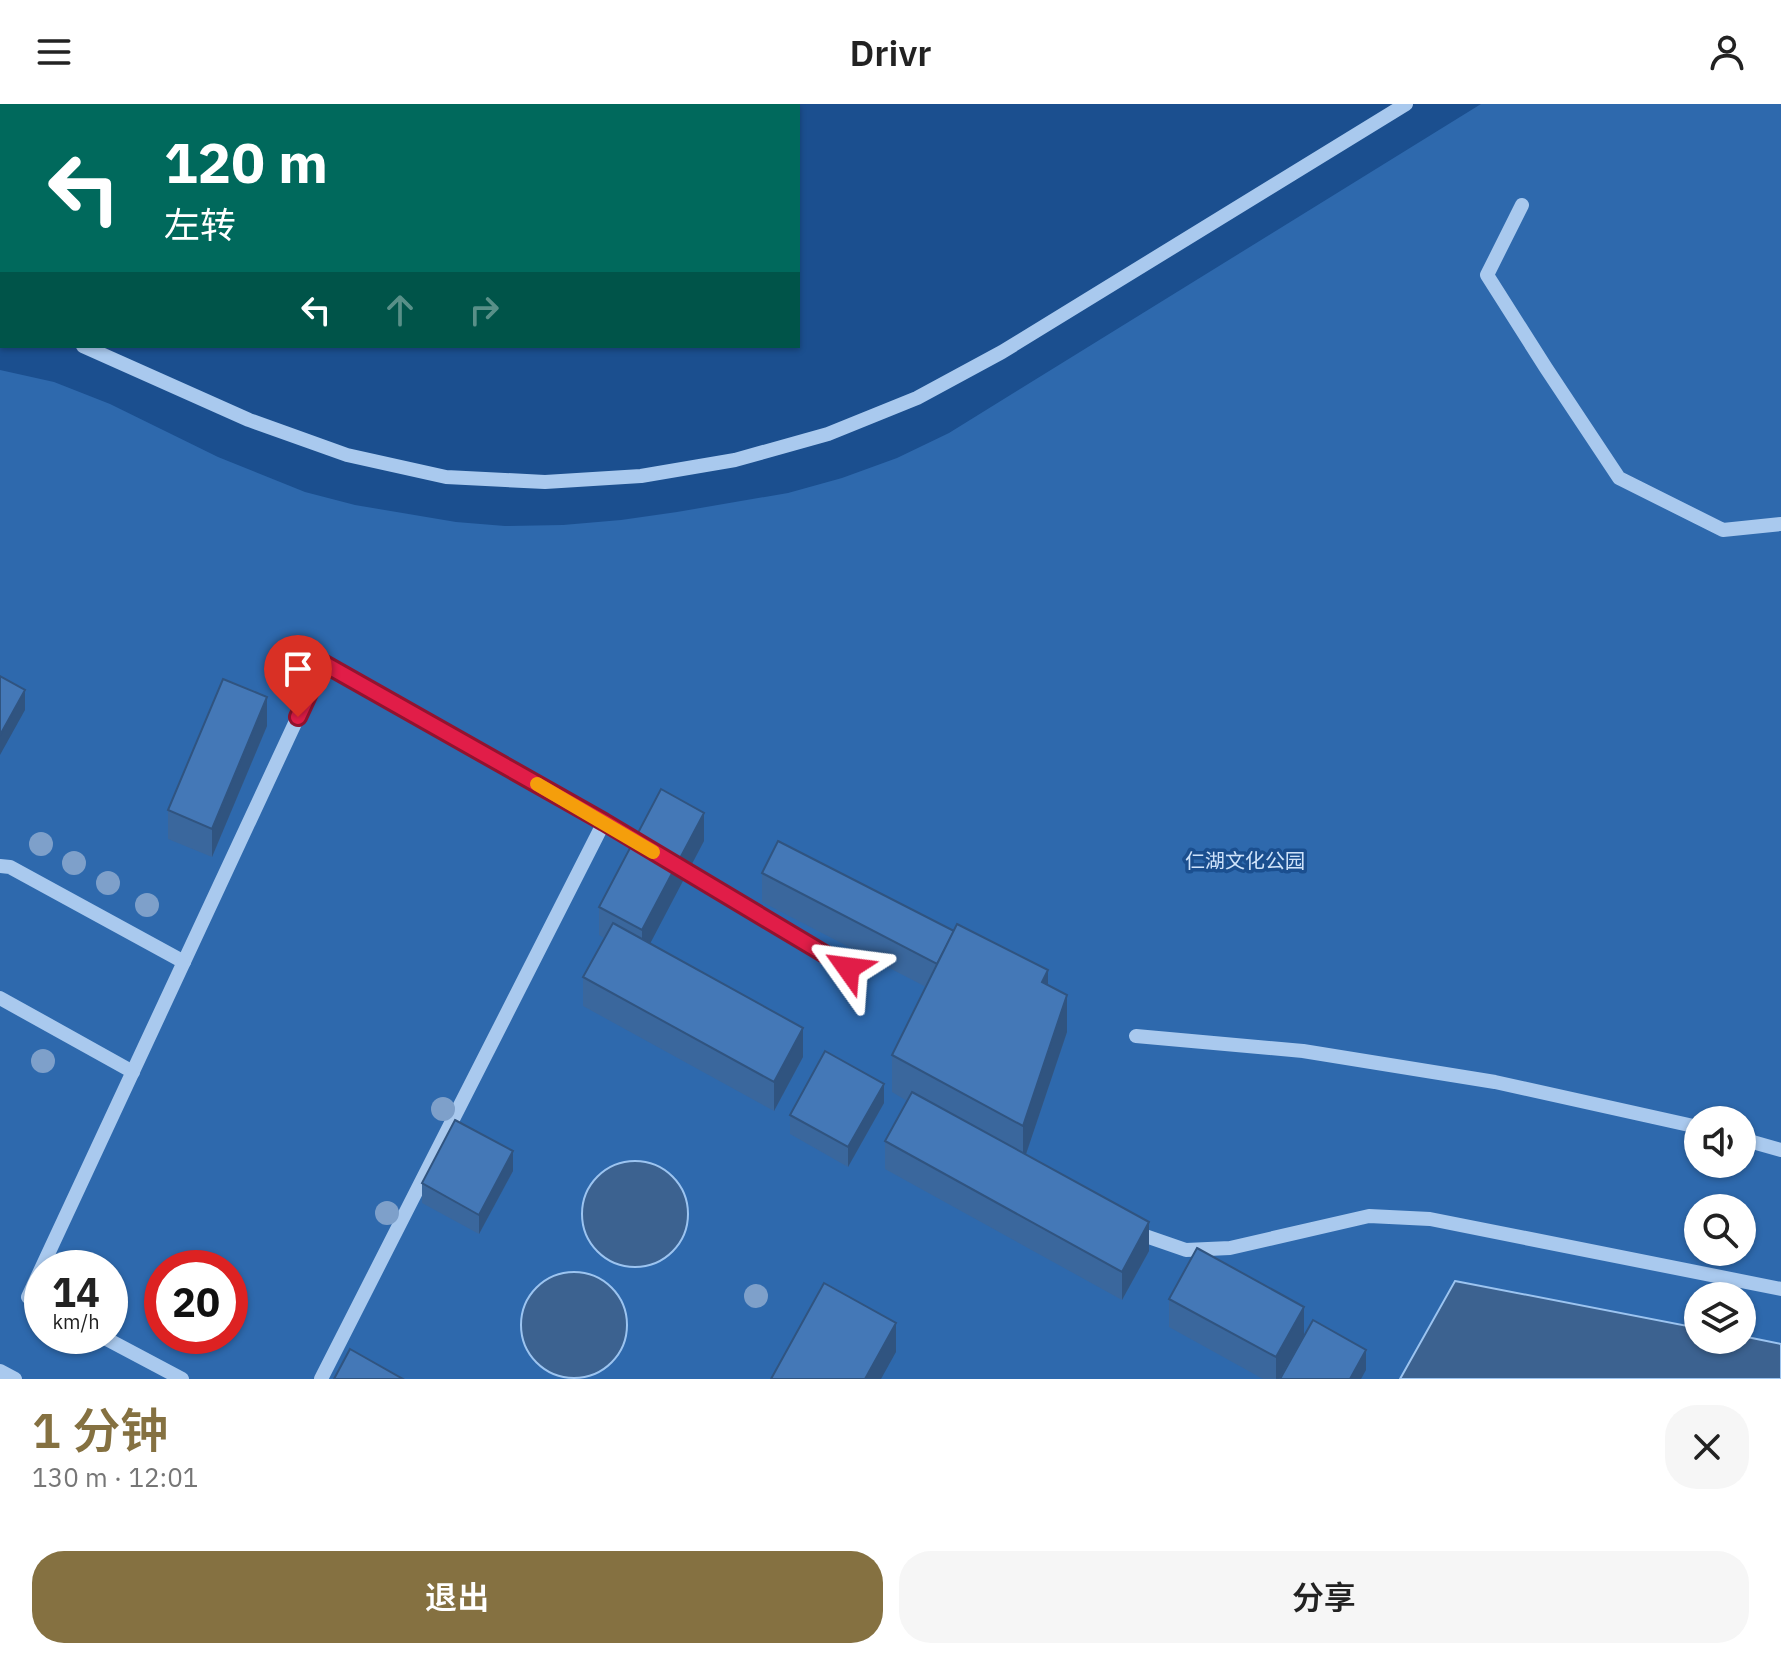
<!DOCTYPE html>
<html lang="zh">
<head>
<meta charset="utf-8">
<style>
  :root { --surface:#fff; --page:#f6f6f6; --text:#222; --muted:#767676; --accent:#857141 }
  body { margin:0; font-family:"IBM Plex Sans","Noto Sans SC",sans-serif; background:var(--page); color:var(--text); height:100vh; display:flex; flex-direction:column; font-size:30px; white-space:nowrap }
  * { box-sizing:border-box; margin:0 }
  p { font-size:26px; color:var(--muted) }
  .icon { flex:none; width:44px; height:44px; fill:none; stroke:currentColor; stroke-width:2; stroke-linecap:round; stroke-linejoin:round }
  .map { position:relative; height:1275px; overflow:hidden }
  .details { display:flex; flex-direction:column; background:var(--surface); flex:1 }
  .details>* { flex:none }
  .guide { position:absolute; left:0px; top:0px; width:800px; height:244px; box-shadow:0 2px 6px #0004; background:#00695c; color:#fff; overflow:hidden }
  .buttons { position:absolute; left:1684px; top:1002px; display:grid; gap:16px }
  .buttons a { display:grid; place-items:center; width:72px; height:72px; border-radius:50%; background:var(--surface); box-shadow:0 2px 6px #0004; font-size:40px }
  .speed { position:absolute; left:24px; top:1146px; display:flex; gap:16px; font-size:40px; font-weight:700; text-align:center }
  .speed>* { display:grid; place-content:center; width:104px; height:104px; border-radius:50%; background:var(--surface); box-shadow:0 2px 6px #0004; line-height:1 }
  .speed small { font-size:20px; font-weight:400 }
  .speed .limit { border:12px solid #d22; background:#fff; color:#111 }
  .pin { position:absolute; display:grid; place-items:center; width:68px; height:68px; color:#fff; margin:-82px -34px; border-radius:50% 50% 50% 0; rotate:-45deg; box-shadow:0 0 8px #0007 }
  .pin .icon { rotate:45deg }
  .me { position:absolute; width:88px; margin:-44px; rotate:301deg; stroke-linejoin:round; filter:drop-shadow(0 0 6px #0008) }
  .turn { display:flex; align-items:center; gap:28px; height:168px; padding:0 32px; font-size:36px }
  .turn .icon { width:104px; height:104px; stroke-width:2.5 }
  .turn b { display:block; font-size:56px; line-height:68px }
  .lanes { display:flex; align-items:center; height:76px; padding:0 32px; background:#0003; justify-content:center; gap:40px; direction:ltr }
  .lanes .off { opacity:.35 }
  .round { display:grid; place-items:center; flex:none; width:84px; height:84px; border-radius:32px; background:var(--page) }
  .summary { display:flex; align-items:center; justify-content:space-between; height:136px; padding:0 32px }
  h1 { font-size:48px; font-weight:600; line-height:60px; color:var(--accent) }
  .cta { display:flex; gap:16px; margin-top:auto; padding:16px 32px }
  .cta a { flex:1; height:92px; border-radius:32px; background:var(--accent); color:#fff; font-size:32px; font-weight:600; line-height:92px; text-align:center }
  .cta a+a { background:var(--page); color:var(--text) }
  header { display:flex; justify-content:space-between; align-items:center; height:104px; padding:0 32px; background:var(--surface); font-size:36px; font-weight:600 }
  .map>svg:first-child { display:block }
</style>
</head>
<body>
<header><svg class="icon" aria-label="menu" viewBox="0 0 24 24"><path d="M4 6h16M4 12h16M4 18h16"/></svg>Drivr<svg class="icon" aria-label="person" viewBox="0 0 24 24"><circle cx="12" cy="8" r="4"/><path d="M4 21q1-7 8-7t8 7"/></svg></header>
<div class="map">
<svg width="1781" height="1275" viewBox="0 0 1781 1275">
  <rect width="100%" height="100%" fill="#1b4f8f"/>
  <!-- green -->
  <path fill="#2e69ad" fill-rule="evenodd" d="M 1481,0 L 1781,0 L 1781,1275 L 0,1275 L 0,266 L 54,278 L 110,300 L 218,353 L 305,388 L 355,401 L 456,418 L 505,422 L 563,421 L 621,416 L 677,408 L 788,389 L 842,374 L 897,354 L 949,329 ZM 1698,1016 L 1742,1016 L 1742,1060 L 1698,1060 ZM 1698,1104 L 1742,1104 L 1742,1148 L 1698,1148 ZM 42,1164 L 110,1164 L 110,1232 L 42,1232 ZM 162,1164 L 230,1164 L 230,1232 L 162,1232 ZM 1698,1192 L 1742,1192 L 1742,1236 L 1698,1236 Z"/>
  <!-- water -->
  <g fill="#3c6290" stroke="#9cc4f0" stroke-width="2">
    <circle cx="635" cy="1110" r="53"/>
    <circle cx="574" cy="1221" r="53"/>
    <polygon points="1455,1177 1698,1224 1698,1236 1742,1236 1742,1232 1781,1240 1781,1275 1400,1275"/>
  </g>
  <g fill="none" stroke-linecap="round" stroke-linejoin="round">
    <!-- minor -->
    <g stroke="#a9c9ee" stroke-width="14">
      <polyline points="1522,101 1487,171 1546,264 1619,374 1723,426 1781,420"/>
      <polyline points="0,205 2,206"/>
      <polyline points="83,242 249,316 347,351 446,373 545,378 641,372 735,356 828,330 917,294 1002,248 1406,0"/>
      <polyline points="673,760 848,864"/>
      <polyline points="0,762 10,763 184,858"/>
      <polyline points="0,894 133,968"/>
      <polyline points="1136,932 1303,947 1495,978 1698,1023"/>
      <polyline points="1742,1035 1781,1046"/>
      <polyline points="1131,1127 1186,1146 1230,1144 1369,1112 1430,1115 1781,1185"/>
      <polyline points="42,1200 28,1193 323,559 649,745"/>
      <polyline points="101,1232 182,1275"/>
      <polyline points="0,1267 15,1275"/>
      <polyline points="321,1275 604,718"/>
    </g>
  </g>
  <!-- trees -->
  <g fill="#7ea0ca">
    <circle cx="41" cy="740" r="12"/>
    <circle cx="74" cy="759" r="12"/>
    <circle cx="108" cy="779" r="12"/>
    <circle cx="147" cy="801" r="12"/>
    <circle cx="43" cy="957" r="12"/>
    <circle cx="443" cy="1005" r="12"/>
    <circle cx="387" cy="1109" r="12"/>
    <circle cx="756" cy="1192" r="12"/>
  </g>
  <!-- wall -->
  <g fill="#3a679d">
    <polygon points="267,622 212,753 168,735 168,706"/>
    <polygon points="704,737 650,839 803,953 774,1007 583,902 583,873 604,834 599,831 599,803"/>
    <polygon points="762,769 1048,881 1067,928 1026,1050 1149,1147 1122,1196 885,1065 885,1037 907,997 892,988 892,951 926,883 762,798"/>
    <polygon points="884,999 848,1063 790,1030 790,1011"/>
    <polygon points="513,1067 479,1130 422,1099 422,1079"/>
    <polygon points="1169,1195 1304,1231 1279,1275 1263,1275 1169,1223"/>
  </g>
  <!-- shaded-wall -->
  <g fill="#305480">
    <polygon points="25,586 25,606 0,651 0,631"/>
    <polygon points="267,593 267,622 212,753 212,725"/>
    <polygon points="704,709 704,737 642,855 642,826"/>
    <polygon points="1048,866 1048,903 1042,878"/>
    <polygon points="1067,891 1067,928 1023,1059 1023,1022"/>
    <polygon points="803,924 803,953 774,1007 774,978"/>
    <polygon points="884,980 884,999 848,1063 848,1043"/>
    <polygon points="513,1047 513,1067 479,1130 479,1111"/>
    <polygon points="1149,1118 1149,1147 1122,1196 1122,1168"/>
    <polygon points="1304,1203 1304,1231 1279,1275 1276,1275 1276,1253"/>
    <polygon points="896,1219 896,1248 881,1275 865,1275"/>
    <polygon points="1366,1246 1366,1266 1361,1275 1350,1275"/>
  </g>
  <!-- building -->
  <g fill="#4478b7" stroke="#305480" stroke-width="2">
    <polygon points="0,572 25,586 0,631"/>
    <polygon points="223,575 267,593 212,725 168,706"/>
    <polygon points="661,685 704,709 642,826 599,803"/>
    <polygon points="778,737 954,827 937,860 762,769"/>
    <polygon points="613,819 803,924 774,978 583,873"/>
    <polygon points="957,820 1048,866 1042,878 1067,891 1023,1022 892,951"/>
    <polygon points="825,947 884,980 848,1043 790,1011"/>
    <polygon points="912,988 1149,1118 1122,1168 885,1037"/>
    <polygon points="455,1016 513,1047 479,1111 422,1079"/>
    <polygon points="1197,1144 1304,1203 1276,1253 1169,1195"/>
    <polygon points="824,1179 896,1219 865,1275 771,1275"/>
    <polygon points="1313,1216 1366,1246 1350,1275 1280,1275"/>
    <polygon points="350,1245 403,1275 334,1275"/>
  </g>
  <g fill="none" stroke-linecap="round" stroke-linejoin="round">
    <!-- route casing -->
    <g stroke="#92132f" stroke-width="20">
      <polyline id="route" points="298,613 323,559 604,718 848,864"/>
    </g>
    <!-- route -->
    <use href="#route" stroke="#e11d48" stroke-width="14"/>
    <!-- slow -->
    <polyline stroke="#f59e0b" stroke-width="14" points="537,680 653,748"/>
  </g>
  <g text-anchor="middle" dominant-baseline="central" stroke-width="7" stroke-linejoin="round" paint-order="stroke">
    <!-- park labels -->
    <g font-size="20" fill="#cfe3fa" stroke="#1b4f8f">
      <text x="1245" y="756">仁湖文化公园</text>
    </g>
  </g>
</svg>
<div class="buttons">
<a><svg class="icon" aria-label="sound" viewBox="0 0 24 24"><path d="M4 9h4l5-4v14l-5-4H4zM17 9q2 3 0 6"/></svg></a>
<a><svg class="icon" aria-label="search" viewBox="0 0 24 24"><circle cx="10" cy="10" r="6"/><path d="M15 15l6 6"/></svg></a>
<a><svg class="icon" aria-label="layers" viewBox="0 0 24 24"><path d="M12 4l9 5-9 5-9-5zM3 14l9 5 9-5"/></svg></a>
</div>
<div class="speed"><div>14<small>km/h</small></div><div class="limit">20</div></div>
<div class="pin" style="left:298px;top:613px;background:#d93025"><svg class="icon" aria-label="arrive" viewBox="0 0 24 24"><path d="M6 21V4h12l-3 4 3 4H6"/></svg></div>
<svg class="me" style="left:848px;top:864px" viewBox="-20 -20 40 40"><path d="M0-17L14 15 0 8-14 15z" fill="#e11d48" stroke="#fff" stroke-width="4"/></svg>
<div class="guide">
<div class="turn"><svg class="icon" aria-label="left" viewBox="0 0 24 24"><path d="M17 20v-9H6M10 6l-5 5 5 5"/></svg><div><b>120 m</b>左转</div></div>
<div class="lanes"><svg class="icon" aria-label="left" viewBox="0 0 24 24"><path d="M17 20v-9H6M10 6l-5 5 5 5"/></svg><svg class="icon off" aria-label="ahead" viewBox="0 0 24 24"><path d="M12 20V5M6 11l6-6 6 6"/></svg><svg class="icon off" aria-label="right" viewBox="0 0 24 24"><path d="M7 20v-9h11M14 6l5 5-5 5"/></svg></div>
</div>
</div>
<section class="details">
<div class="summary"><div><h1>1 分钟</h1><p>130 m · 12:01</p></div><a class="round"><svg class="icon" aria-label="close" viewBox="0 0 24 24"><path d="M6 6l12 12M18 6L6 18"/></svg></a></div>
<div class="cta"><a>退出</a><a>分享</a></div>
</section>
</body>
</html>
